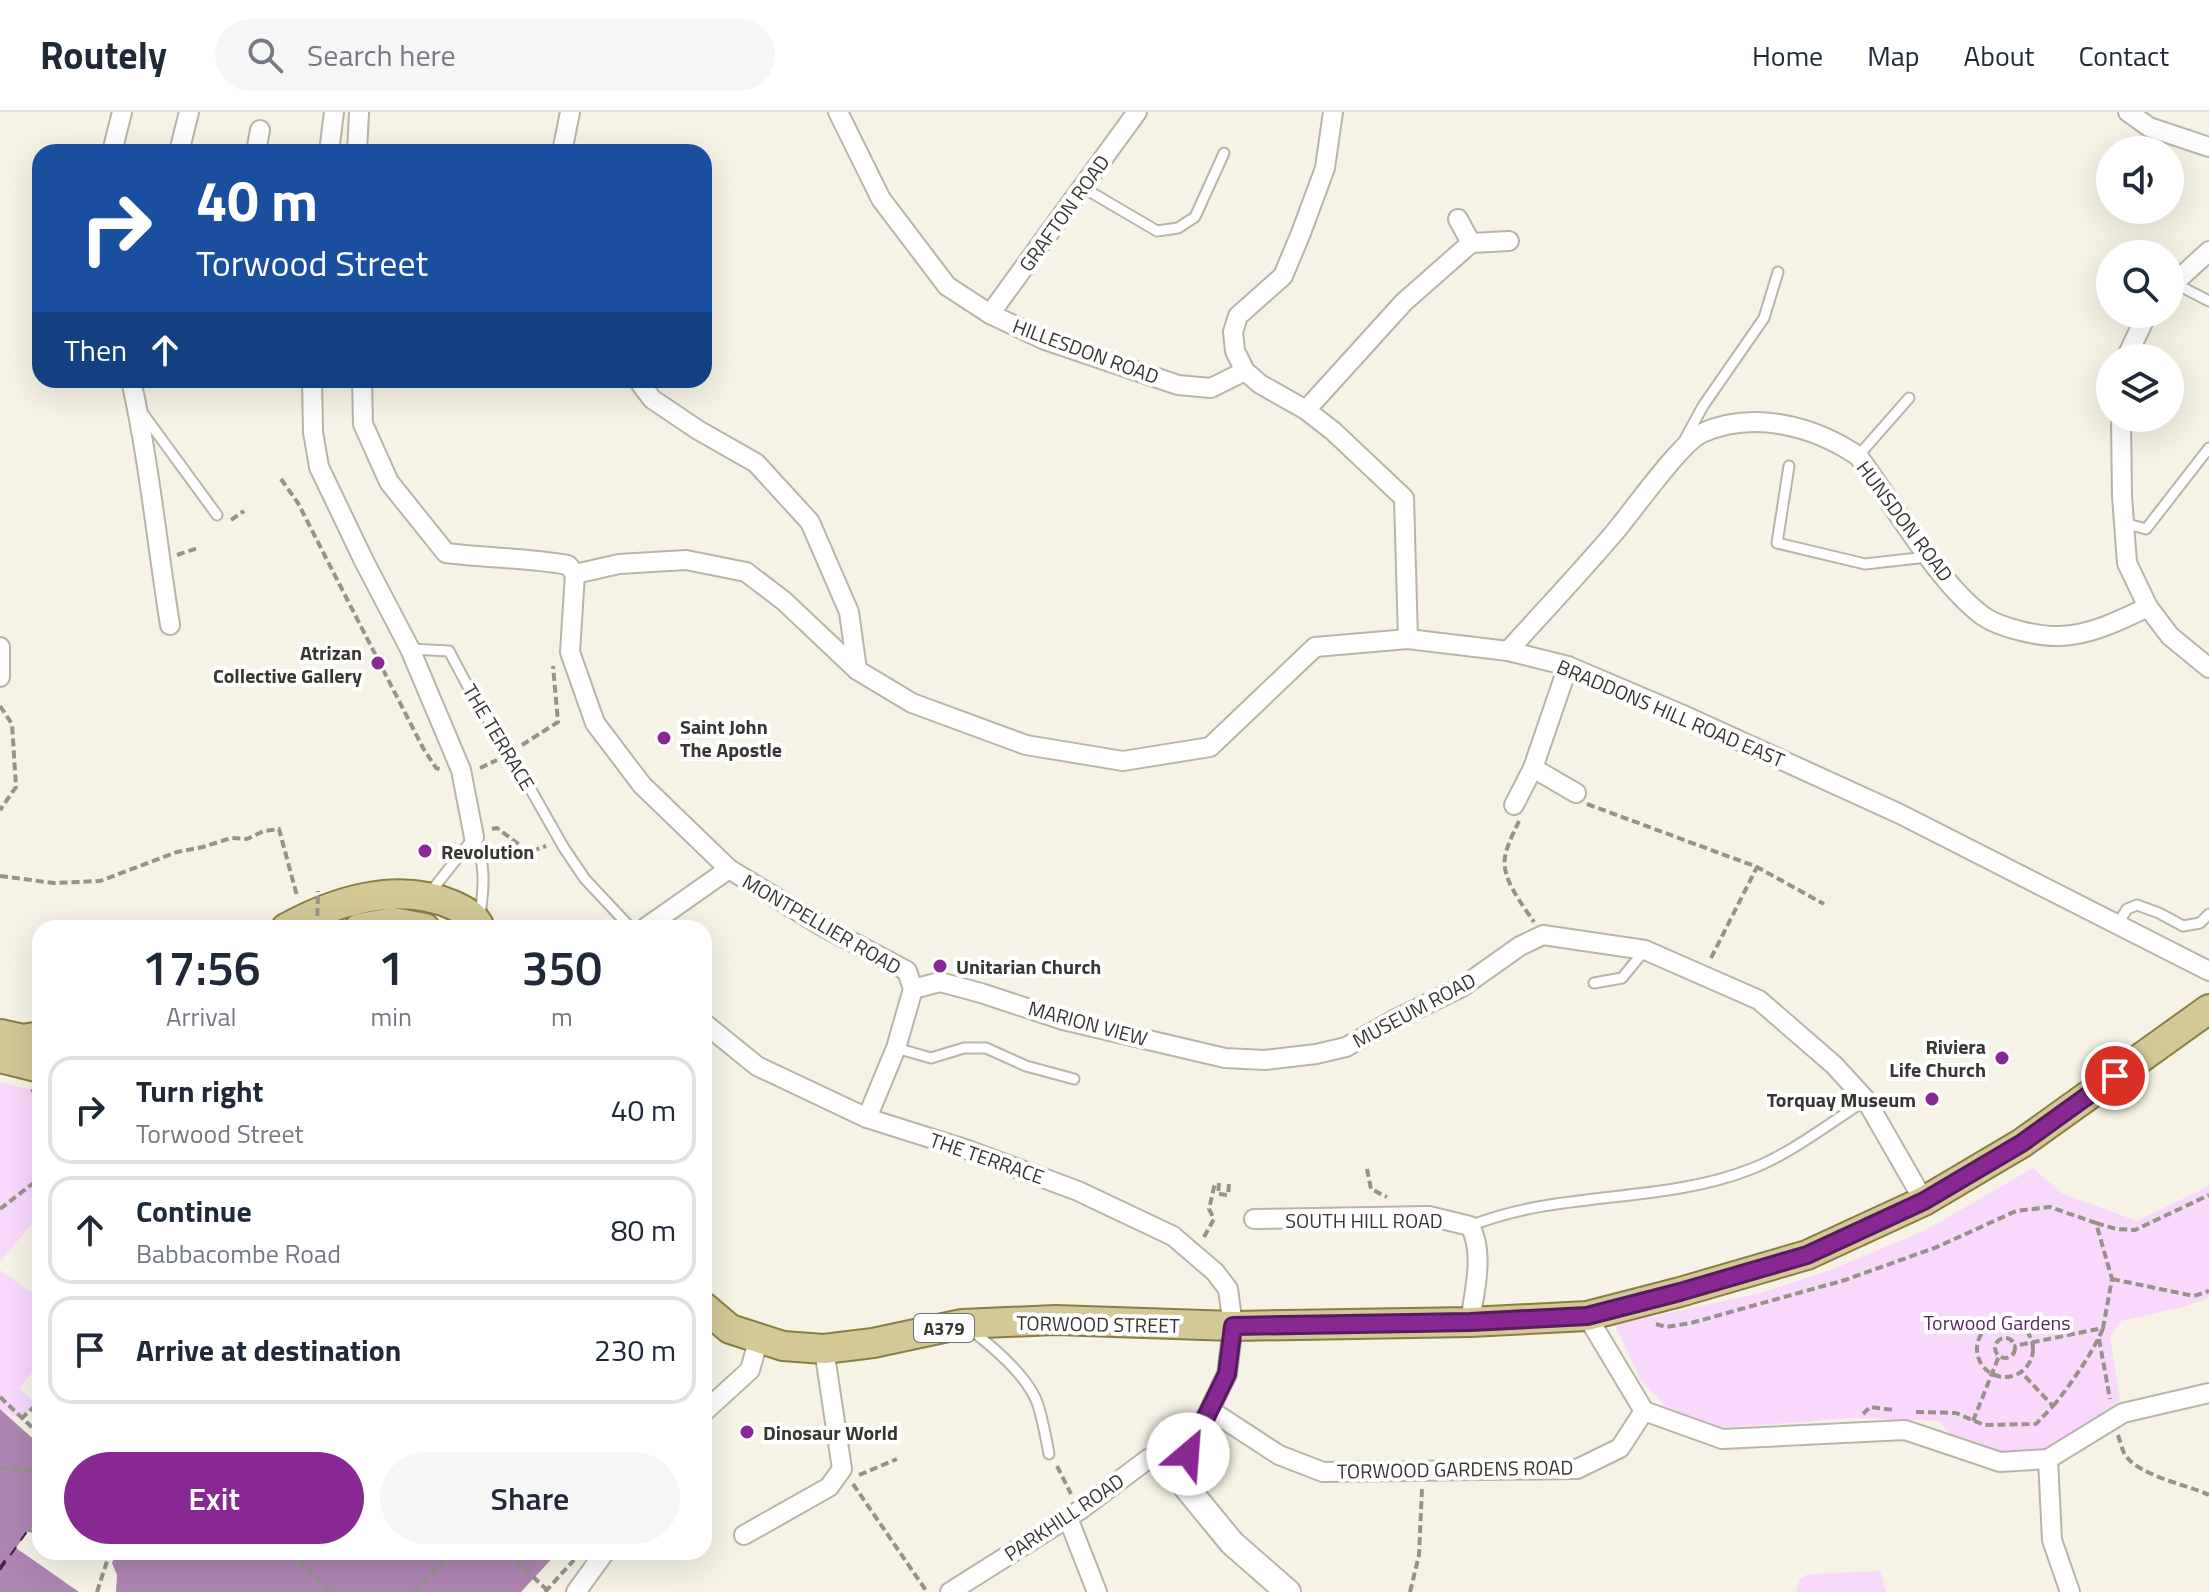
<!DOCTYPE html>
<html lang="en">
<head>
<meta charset="utf-8">
<style>
  :root { --surface:#fff; --page:#f6f6f7; --text:#1f2937; --muted:#747a83; --line:#e0e1e3; --accent:#872893 }
  body { margin:0; font-family:"Titillium Web",sans-serif; background:var(--page); color:var(--text); height:100vh; display:flex; flex-direction:column; font-size:30px; white-space:nowrap }
  * { box-sizing:border-box; margin:0 }
  p { font-size:26px; color:var(--muted) }
  .icon { flex:none; width:44px; height:44px; fill:none; stroke:currentColor; stroke-width:2; stroke-linecap:round; stroke-linejoin:round }
  .map { position:relative; flex:1; overflow:hidden }
  .drawer { position:absolute; left:32px; top:808px; width:680px; height:640px; display:flex; flex-direction:column; background:var(--surface); border-radius:24px; box-shadow:0 8px 32px #0002 }
  .drawer>* { flex:none }
  .guide { position:absolute; left:32px; top:32px; width:680px; height:244px; border-radius:24px; box-shadow:0 8px 32px #0002; background:#1a4fa0; color:#fff; overflow:hidden }
  .buttons { position:absolute; left:2096px; top:24px; display:grid; gap:16px }
  .buttons a { display:grid; place-items:center; width:88px; height:88px; border-radius:50%; background:var(--surface); box-shadow:0 8px 32px #0002; font-size:40px }
  .pin { position:absolute; display:grid; place-items:center; width:68px; height:68px; color:#fff; margin:-34px; border:4px solid #fff; border-radius:50%; box-shadow:0 2px 8px #0007 }
  .me { position:absolute; width:88px; margin:-44px; rotate:27deg; stroke-linejoin:round; filter:drop-shadow(0 0 6px #0008) }
  .turn { display:flex; align-items:center; gap:28px; height:168px; padding:0 32px; font-size:36px }
  .turn .icon { width:104px; height:104px; stroke-width:2.5 }
  .turn b { display:block; font-size:56px; line-height:68px }
  .then { display:flex; align-items:center; height:76px; padding:0 32px; background:#0003; gap:16px; font-size:30px }
  .eta { display:flex; justify-content:space-evenly; align-items:center; height:136px; text-align:center }
  .eta b { font-size:48px; font-weight:600; line-height:56px }
  .action { display:flex; gap:16px; margin-top:auto; padding:16px 32px }
  .action a { flex:1; height:92px; border-radius:48px; background:var(--accent); color:#fff; font-size:32px; font-weight:600; line-height:92px; text-align:center }
  .action a+a { background:var(--page); color:var(--text) }
  ul { padding:0; list-style:none }
  li { display:flex; align-items:center; gap:24px; height:108px; margin:0 16px 12px; padding:0 16px; border:4px solid var(--line); border-radius:24px }
  li div { flex:1 }
  li b { display:block; font-size:30px }
  li em { font-style:normal }
  header { display:flex; align-items:center; gap:48px; box-sizing:border-box; height:112px; padding:0 40px; background:var(--surface); border-bottom:2px solid var(--line) }
  header strong { font-size:38px }
  nav { display:flex; gap:44px; margin-inline-start:auto; font-size:28px }
  .search { width:560px; height:72px; background:var(--page); display:flex; align-items:center; gap:20px; box-sizing:border-box; padding:0 28px; border-radius:44px; color:var(--muted); font-size:30px }
  .map>svg:first-child { display:block }
</style>
</head>
<body>
<header>
<strong>Routely</strong>
<div class="search"><svg class="icon" aria-label="search" viewBox="0 0 24 24"><circle cx="10" cy="10" r="6"/><path d="M15 15l6 6"/></svg>Search here</div>
<nav><a>Home</a><a>Map</a><a>About</a><a>Contact</a></nav>
</header>
<div class="map">
<svg width="2209" height="1480" viewBox="0 0 2209 1480">
  <rect width="100%" height="100%" fill="#f6f3e6"/>
  <!-- green -->
  <g fill="#f8d9fc">
    <polygon points="0,970 40,980 40,1102 0,1150"/>
    <polygon points="2033,1056 2063,1082 2137,1109 2209,1074 2209,1186 2183,1195 2121,1209 2110,1225 2120,1288 2092,1310 2040,1340 1989,1339 1954,1327 1939,1309 1853,1306 1722,1316 1672,1301 1641,1269 1615,1213 1760,1181 1828,1159 1926,1118"/>
    <polygon points="0,1158 40,1186 40,1250 19,1277 37,1292 21,1307 0,1297"/>
    <polygon points="1880,1459 1886,1480 1796,1480 1800,1467 1808,1462"/>
  </g>
  <!-- water -->
  <g fill="#ad86b2">
    <polygon points="0,1297 40,1333 40,1410 28,1419 16,1436 79,1480 0,1480"/>
    <polygon points="116,1440 558,1440 521,1480 116,1480 117,1463 112,1451"/>
  </g>
  <g fill="none" stroke-linecap="round" stroke-linejoin="round">
    <!-- ferry -->
    <g stroke="#4b1a51" stroke-width="2" stroke-dasharray="10 8" stroke-linecap="butt">
      <polyline points="0,1455 5,1448"/>
      <polyline points="0,1458 28,1418"/>
    </g>
    <!-- lane casing -->
    <g stroke="#b8b5a8" stroke-width="13">
      <g id="lane">
        <polyline points="1082,75 1157,119 1178,116 1195,105 1224,41"/>
        <polyline points="2174,171 2209,189"/>
        <polyline points="141,299 217,403"/>
        <polyline points="1685,327 1703,294 1764,206 1778,160"/>
        <polyline points="1858,344 1909,286"/>
        <polyline points="1789,354 1777,431 1865,452 1927,445"/>
        <polyline points="2124,411 2146,417 2209,336"/>
        <polyline points="410,537 449,539 474,586 510,641 564,736 585,767 631,816"/>
        <path d="M 429,782 L 474,725 C 486,751 484,775 480,803"/>
        <polyline points="2117,813 2127,797 2137,793 2159,801 2183,814 2200,811 2209,802"/>
        <polyline points="1594,871 1622,866 1645,838"/>
        <polyline points="896,936 931,946 964,936 986,936 1026,954 1074,967"/>
        <path d="M 1470,1114 C 1558,1078 1663,1092 1751,1057 C 1792,1041 1828,1012 1866,988"/>
        <path d="M 971,1218 C 993,1235 1029,1265 1038,1293 C 1043,1309 1046,1326 1049,1342"/>
      </g>
    </g>
    <!-- street casing -->
    <g stroke="#b8b5a8" stroke-width="22">
      <g id="street">
        <polyline points="838,0 881,87 947,174 990,202 1045,228 1178,273 1211,276 1245,259"/>
        <polyline points="1333,0 1325,56 1301,121 1283,164 1238,204 1233,220 1235,239 1245,259 1260,272 1306,298 1333,319 1404,386 1408,527"/>
        <polyline points="2128,0 2149,15 2209,35"/>
        <polyline points="112,40 122,0"/>
        <polyline points="179,40 189,0"/>
        <polyline points="256,40 260,18"/>
        <polyline points="329,40 334,0"/>
        <polyline points="357,40 359,0"/>
        <polyline points="562,40 570,0"/>
        <polyline points="1458,107 1471,131"/>
        <polyline points="2170,175 2209,139"/>
        <polyline points="990,202 1137,0"/>
        <polyline points="2126,246 2147,202"/>
        <path d="M 131,268 C 149,348 157,432 170,513"/>
        <polyline points="312,268 313,320 319,355 364,449 410,537 461,658 474,725"/>
        <path d="M 362,268 L 363,312 L 389,370 L 446,441 C 487,446 528,446 568,453 L 575,462"/>
        <polyline points="638,268 652,287 698,318 756,351 810,410 849,500 857,558 912,591 1026,633 1123,649 1210,635 1315,535 1408,527 1508,539 1568,554 1681,602 1900,702 2209,859"/>
        <polyline points="1306,298 1404,190 1471,131 1509,129"/>
        <polyline points="2121,306 2122,384 2127,451 2148,495 2170,524 2209,556"/>
        <polyline points="575,462 570,540 595,611 642,673 729,757 822,814 907,859 913,877 896,936 867,1006"/>
        <polyline points="575,462 619,452 686,448 746,460 784,489 857,558"/>
        <polyline points="0,535 0,565"/>
        <path d="M 1508,539 C 1543,500 1580,461 1614,421 C 1632,400 1681,330 1702,321 C 1753,298 1814,314 1858,344 C 1893,391 1937,470 1983,504 C 2000,516 2040,525 2060,524 C 2091,523 2121,508 2148,495"/>
        <polyline points="1533,656 1576,681"/>
        <polyline points="1514,693 1533,656 1568,554"/>
        <polyline points="645,816 729,757"/>
        <polyline points="913,877 940,870 981,881 1063,908 1225,946 1265,948 1316,942 1346,935 1394,908 1462,875 1520,834 1543,823 1645,838 1759,888 1834,953 1866,988 1924,1089"/>
        <polyline points="704,911 757,954 867,1006 968,1038 1078,1079 1173,1124 1215,1160 1228,1177 1233,1214 1227,1262 1188,1342 1148,1347 1080,1398 950,1480"/>
        <path d="M 1254,1107 L 1429,1104 L 1470,1114 C 1485,1141 1474,1181 1470,1210"/>
        <polyline points="1587,1204 1644,1299 1722,1327 1905,1318 2000,1350 2048,1347 2123,1301 2209,1281"/>
        <polyline points="1210,1298 1279,1343 1323,1360 1577,1357 1620,1336 1644,1299"/>
        <polyline points="704,1300 750,1258 759,1226"/>
        <polyline points="2048,1347 2052,1428 2070,1480"/>
        <polyline points="1068,1406 1097,1480"/>
        <polyline points="744,1423 829,1375 842,1357 824,1237"/>
        <polyline points="576,1480 605,1440"/>
      </g>
    </g>
    <!-- secondary casing -->
    <g stroke="#b8b5a8" stroke-width="28">
      <polyline id="secondary" points="1188,1342 1185,1357 1186,1375 1232,1431 1288,1480"/>
    </g>
    <!-- primary casing -->
    <g stroke="#8a7d45" stroke-width="32">
      <g id="primary">
        <path d="M 286,816 C 335,789 398,769 453,793 C 464,798 476,804 480,816"/>
        <polyline points="359,816 393,810 425,816"/>
        <polyline points="0,922 23,927 40,924"/>
        <polyline points="0,946 40,956"/>
        <polyline points="704,1195 730,1217 783,1234 824,1237 873,1231 962,1212 1055,1208 1233,1214 1470,1210 1587,1204 1680,1180 1807,1143 1924,1089 2022,1031 2209,897"/>
      </g>
    </g>
    <!-- path -->
    <g stroke="#95938a" stroke-width="4" stroke-dasharray="8 4" stroke-linecap="butt">
      <polyline points="281,367 298,391 423,636 436,656 442,658"/>
      <polyline points="231,408 244,399"/>
      <polyline points="177,443 198,436"/>
      <polyline points="0,594 12,612 16,675 0,698"/>
      <polyline points="522,633 558,610 553,554"/>
      <polyline points="480,656 497,648"/>
      <polyline points="1587,692 1757,755 1824,792"/>
      <path d="M 1519,709 C 1514,720 1507,733 1505,745 C 1501,767 1523,793 1534,810"/>
      <polyline points="492,717 497,716 529,740 546,734"/>
      <polyline points="0,764 54,771 100,769 177,740 203,735 231,726 247,727 264,719 279,717 297,784"/>
      <polyline points="1711,846 1757,755"/>
      <polyline points="32,977 40,993"/>
      <polyline points="1367,1057 1371,1077 1387,1085"/>
      <polyline points="1219,1071 1218,1082 1228,1083 1229,1072"/>
      <polyline points="0,1097 36,1069 40,1062"/>
      <polyline points="2096,1111 2116,1117 2135,1118 2209,1083"/>
      <polyline points="1204,1125 1214,1107 1209,1097 1215,1071"/>
      <polyline points="2112,1167 2194,1184 2209,1179"/>
      <circle cx="2005" cy="1237" r="28"/>
      <polyline points="1656,1212 1666,1215 1691,1211 1845,1168 1937,1135 2016,1099 2050,1095 2096,1111 2112,1167 2103,1216 2014,1234"/>
      <circle cx="2005" cy="1236" r="10"/>
      <polyline points="2099,1227 2110,1287"/>
      <polyline points="0,1285 40,1323"/>
      <path d="M 2053,1294 C 2067,1278 2096,1236 2103,1216"/>
      <polyline points="1916,1300 1956,1301 1984,1313 2036,1312 2053,1294 2021,1260"/>
      <polyline points="1863,1302 1870,1295 1895,1298"/>
      <polyline points="21,1307 37,1292"/>
      <polyline points="1973,1309 1999,1244"/>
      <path d="M 2118,1323 C 2120,1329 2122,1336 2124,1341 C 2137,1364 2186,1372 2209,1383"/>
      <polyline points="1057,1354 1071,1382"/>
      <polyline points="0,1356 40,1359"/>
      <polyline points="859,1363 897,1347"/>
      <polyline points="853,1372 927,1480"/>
      <polyline points="28,1418 40,1420"/>
      <polyline points="290,1440 330,1480"/>
      <polyline points="434,1440 444,1450"/>
      <polyline points="507,1440 547,1478"/>
      <polyline points="97,1480 110,1440"/>
      <polyline points="414,1480 455,1440"/>
      <polyline points="545,1480 574,1448"/>
      <polyline points="1410,1480 1419,1443 1422,1376"/>
    </g>
    <!-- lane -->
    <use href="#lane" stroke="#fff" stroke-width="9"/>
    <!-- street -->
    <use href="#street" stroke="#fff" stroke-width="18"/>
    <!-- secondary -->
    <use href="#secondary" stroke="#fff" stroke-width="24"/>
    <!-- primary -->
    <use href="#primary" stroke="#d3c896" stroke-width="28"/>
    <!-- path-bridge -->
    <polyline stroke="#95938a" stroke-width="4" stroke-dasharray="8 4" stroke-linecap="butt" points="317,816 318,779"/>
  </g>
  <g fill="none" stroke-linecap="round" stroke-linejoin="round">
    <!-- route casing -->
    <g stroke="#581a60" stroke-width="20">
      <polyline id="route" points="1188,1342 1227,1262 1233,1214 1470,1210 1587,1204 1680,1180 1807,1143 1924,1089 2022,1031 2115,964"/>
    </g>
    <!-- route -->
    <use href="#route" stroke="#872893" stroke-width="14"/>
  </g>
  <!-- markers -->
  <g fill="#872893" stroke="#fff" stroke-width="3">
    <circle cx="378" cy="551" r="8"/>
    <circle cx="664" cy="626" r="8"/>
    <circle cx="425" cy="739" r="8"/>
    <circle cx="940" cy="854" r="8"/>
    <circle cx="2002" cy="946" r="8"/>
    <circle cx="1932" cy="987" r="8"/>
    <circle cx="747" cy="1320" r="8"/>
  </g>
  <g text-anchor="middle" dominant-baseline="central" stroke-width="8" stroke-linejoin="round" paint-order="stroke">
    <!-- shield labels -->
    <rect fill="#fff" stroke="#74726f" stroke-width="2" x="914" y="1202" width="60" height="28" rx="6"/>
    <g font-size="18" font-weight="bold" fill="#383631">
      <text x="944" y="1216">A379</text>
    </g>
    <!-- street labels -->
    <g font-size="20" fill="#383631" stroke="#fff">
      <text transform="translate(1064 101) rotate(-54)">GRAFTON ROAD</text>
      <text transform="translate(1086 239) rotate(20)">HILLESDON ROAD</text>
      <text transform="translate(1905 409) rotate(53)">HUNSDON ROAD</text>
      <text transform="translate(1671 601) rotate(23)">BRADDONS HILL ROAD EAST</text>
      <text transform="translate(499 625) rotate(59)">THE TERRACE</text>
      <text transform="translate(822 812) rotate(30)">MONTPELLIER ROAD</text>
      <text transform="translate(1414 898) rotate(-28)">MUSEUM ROAD</text>
      <text transform="translate(1088 911) rotate(15)">MARION VIEW</text>
      <text transform="translate(987 1046) rotate(19)">THE TERRACE</text>
      <text x="1364" y="1108">SOUTH HILL ROAD</text>
      <text transform="translate(1098 1212) rotate(1)">TORWOOD STREET</text>
      <text transform="translate(1455 1357) rotate(-1)">TORWOOD GARDENS ROAD</text>
      <text transform="translate(1064 1405) rotate(-34)">PARKHILL ROAD</text>
    </g>
    <!-- poi labels -->
    <g font-size="20" font-weight="bold" fill="#383631" stroke="#fff" text-anchor="start">
      <text x="362" y="540" text-anchor="end">Atrizan<tspan x="362" dy="23">Collective Gallery</tspan></text>
      <text x="680" y="614">Saint John<tspan x="680" dy="23">The Apostle</tspan></text>
      <text x="441" y="739">Revolution</text>
      <text x="956" y="854">Unitarian Church</text>
      <text x="1986" y="934" text-anchor="end">Riviera<tspan x="1986" dy="23">Life Church</tspan></text>
      <text x="1916" y="987" text-anchor="end">Torquay Museum</text>
      <text x="763" y="1320">Dinosaur World</text>
    </g>
    <!-- park labels -->
    <g font-size="20" fill="#59275f" stroke="#fff">
      <text x="1997" y="1210">Torwood Gardens</text>
    </g>
  </g>
</svg>
<div class="buttons">
<a><svg class="icon" aria-label="sound" viewBox="0 0 24 24"><path d="M4 9h4l5-4v14l-5-4H4zM17 9q2 3 0 6"/></svg></a>
<a><svg class="icon" aria-label="search" viewBox="0 0 24 24"><circle cx="10" cy="10" r="6"/><path d="M15 15l6 6"/></svg></a>
<a><svg class="icon" aria-label="layers" viewBox="0 0 24 24"><path d="M12 4l9 5-9 5-9-5zM3 14l9 5 9-5"/></svg></a>
</div>
<div class="pin" style="left:2115px;top:964px;background:#d93025"><svg class="icon" aria-label="arrive" viewBox="0 0 24 24"><path d="M6 21V4h12l-3 4 3 4H6"/></svg></div>
<svg class="me" style="left:1188px;top:1342px" viewBox="-20 -20 40 40"><circle r="19" fill="#fff"/><path d="M0-13L10 11 0 6-10 11z" fill="#872893"/></svg>
<div class="guide">
<div class="turn"><svg class="icon" aria-label="right" viewBox="0 0 24 24"><path d="M7 20v-9h11M14 6l5 5-5 5"/></svg><div><b>40 m</b>Torwood Street</div></div>
<div class="then">Then<svg class="icon" aria-label="ahead" viewBox="0 0 24 24"><path d="M12 20V5M6 11l6-6 6 6"/></svg></div>
</div>
<section class="drawer">
<div class="eta">
<div><b>17:56</b><p>Arrival</p></div>
<div><b>1</b><p>min</p></div>
<div><b>350</b><p>m</p></div>
</div>
<ul>
<li><svg class="icon" aria-label="right" viewBox="0 0 24 24"><path d="M7 20v-9h11M14 6l5 5-5 5"/></svg><div><b>Turn right</b><p>Torwood Street</p></div><em>40 m</em></li>
<li><svg class="icon" aria-label="ahead" viewBox="0 0 24 24"><path d="M12 20V5M6 11l6-6 6 6"/></svg><div><b>Continue</b><p>Babbacombe Road</p></div><em>80 m</em></li>
<li><svg class="icon" aria-label="arrive" viewBox="0 0 24 24"><path d="M6 21V4h12l-3 4 3 4H6"/></svg><div><b>Arrive at destination</b></div><em>230 m</em></li>
</ul>
<div class="action"><a>Exit</a><a>Share</a></div>
</section>
</div>
</body>
</html>
